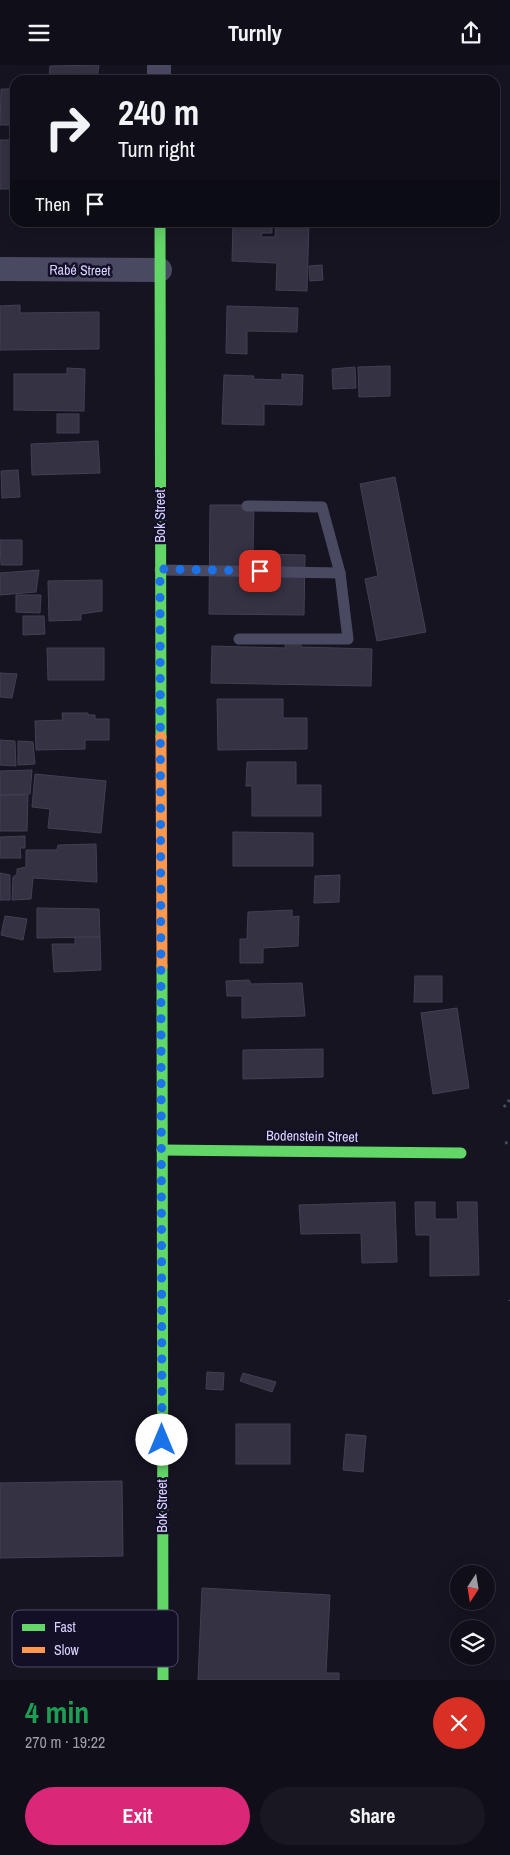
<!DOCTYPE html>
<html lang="en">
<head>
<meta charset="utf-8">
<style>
  :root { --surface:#100f19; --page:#191822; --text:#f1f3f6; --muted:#9c9ca2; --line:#302f38; --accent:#db2777 }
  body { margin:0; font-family:"Archivo Narrow",sans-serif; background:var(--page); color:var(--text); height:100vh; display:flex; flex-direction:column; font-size:19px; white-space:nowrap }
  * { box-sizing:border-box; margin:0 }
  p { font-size:16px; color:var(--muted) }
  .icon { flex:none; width:28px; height:28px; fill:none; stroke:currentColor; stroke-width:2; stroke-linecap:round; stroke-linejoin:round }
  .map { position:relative; height:1615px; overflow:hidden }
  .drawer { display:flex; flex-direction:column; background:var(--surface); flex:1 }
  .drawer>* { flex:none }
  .top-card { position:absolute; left:10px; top:10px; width:490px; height:152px; border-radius:15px; box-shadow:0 5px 20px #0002,0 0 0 1px var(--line); background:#100f19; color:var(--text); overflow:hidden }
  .needle { width:32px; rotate:192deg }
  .tools { position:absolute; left:450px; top:1500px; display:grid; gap:10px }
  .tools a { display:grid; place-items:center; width:45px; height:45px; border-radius:50%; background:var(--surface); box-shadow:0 5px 20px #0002,0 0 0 1px var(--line); font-size:25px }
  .pin { position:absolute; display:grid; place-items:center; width:42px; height:42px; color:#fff; margin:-21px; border-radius:10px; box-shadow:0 2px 8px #0006 }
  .me { position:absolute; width:55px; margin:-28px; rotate:0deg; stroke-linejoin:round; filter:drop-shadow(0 0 4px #0008) }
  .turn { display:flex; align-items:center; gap:18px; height:105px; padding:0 25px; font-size:22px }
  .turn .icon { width:65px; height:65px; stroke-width:2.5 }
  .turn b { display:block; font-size:35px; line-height:42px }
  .then { display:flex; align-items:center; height:48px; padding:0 25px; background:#0003; gap:10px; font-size:19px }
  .round { display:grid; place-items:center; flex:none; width:52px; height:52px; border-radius:26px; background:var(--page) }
  .head { display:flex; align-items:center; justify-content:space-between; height:85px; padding:0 25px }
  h1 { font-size:30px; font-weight:800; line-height:38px; color:#1e9e55 }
  .cta { display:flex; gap:10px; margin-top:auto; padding:10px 25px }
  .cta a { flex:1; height:58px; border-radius:30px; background:var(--accent); color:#fff; font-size:20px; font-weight:800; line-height:58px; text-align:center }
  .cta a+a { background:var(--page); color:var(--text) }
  header { display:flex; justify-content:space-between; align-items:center; height:65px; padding:0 25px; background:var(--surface); font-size:22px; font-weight:800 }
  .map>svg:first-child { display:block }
</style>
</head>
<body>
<header><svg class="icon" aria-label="menu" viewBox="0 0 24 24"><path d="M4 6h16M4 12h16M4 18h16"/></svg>Turnly<svg class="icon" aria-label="share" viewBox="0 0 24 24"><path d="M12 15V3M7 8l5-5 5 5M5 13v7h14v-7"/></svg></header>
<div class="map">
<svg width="510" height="1615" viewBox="0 0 510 1615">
  <rect width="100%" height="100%" fill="#161421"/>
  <!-- building -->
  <g fill="#343243" stroke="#433f54">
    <polygon points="99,0 97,14 49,15 50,1"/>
    <polygon points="1,24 15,24 15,60 0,60"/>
    <rect x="0" y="75" width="12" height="49"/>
    <polygon points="233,158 272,158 272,168 262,168 261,172 275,172 276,158 309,158 307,226 276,225 277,198 232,196"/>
    <polygon points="322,200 323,215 310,216 309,201"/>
    <polygon points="20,240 20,248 99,247 99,284 0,285 0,241"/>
    <polygon points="227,241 298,243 297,267 247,266 247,289 226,288"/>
    <polygon points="390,301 390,331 359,332 358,302"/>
    <polygon points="355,302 356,323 333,324 332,304"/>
    <polygon points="67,303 85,304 84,346 14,345 14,309 67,309"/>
    <polygon points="282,309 303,310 302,340 264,339 264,360 222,359 224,310 254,311 253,314 282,315"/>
    <rect x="57" y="349" width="22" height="19"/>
    <polygon points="98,376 100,408 32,410 31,379"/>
    <polygon points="18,405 20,432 2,433 1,406"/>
    <polygon points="395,412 426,567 377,576 365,514 378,511 360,419"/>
    <polygon points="210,440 254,440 253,489 305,490 304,550 209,549"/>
    <polygon points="0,475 22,475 22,500 1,500"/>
    <polygon points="39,505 36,527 0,530 0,508"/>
    <polygon points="102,515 102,546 81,549 81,555 49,556 48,516"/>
    <polygon points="16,530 41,530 40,548 16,547"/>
    <polygon points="23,551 44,551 45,569 23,570"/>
    <polygon points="286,573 301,573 301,582 372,584 371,621 211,618 212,581 285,583"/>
    <polygon points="47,583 104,583 104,615 48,615"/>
    <polygon points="0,608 17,609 12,633 0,632"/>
    <polygon points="217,634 283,634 283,653 307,653 307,684 218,685"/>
    <polygon points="62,648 88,648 88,650 95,650 95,654 109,654 109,675 85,675 85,684 36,685 35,656 63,655"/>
    <polygon points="0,675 15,676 16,701 0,700"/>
    <polygon points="18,676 33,677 35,699 18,700"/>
    <polygon points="247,697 296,697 296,720 321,720 321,751 252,751 252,721 246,721"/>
    <polygon points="32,705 30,729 0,730 0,706"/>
    <polygon points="35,709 106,716 101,768 48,763 50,744 32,742"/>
    <polygon points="0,730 28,730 27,766 0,766"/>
    <polygon points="233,767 313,768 313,801 233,801"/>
    <polygon points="25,771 25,783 20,783 21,793 0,793 0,772"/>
    <polygon points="96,779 97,817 33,813 31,834 12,835 13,812 17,809 17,804 26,802 26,785 57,785 58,780"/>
    <polygon points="0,808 10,810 10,835 0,835"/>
    <polygon points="340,810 339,837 314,838 315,811"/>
    <polygon points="37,843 99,844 100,872 37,873"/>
    <polygon points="292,845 292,852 299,851 298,881 263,883 263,898 240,898 240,874 247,874 248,847"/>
    <polygon points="5,851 27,854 23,875 1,870"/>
    <polygon points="75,872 100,872 101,905 54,907 52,879 75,879"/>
    <polygon points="415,911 442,911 442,937 414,937"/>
    <polygon points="249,915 251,919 302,918 305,951 242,953 242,931 227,931 226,916"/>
    <polygon points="457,943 469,1023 433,1029 421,948"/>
    <polygon points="323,984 323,1012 243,1014 243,985"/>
    <polygon points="395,1137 397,1197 362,1198 361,1168 301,1169 299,1140"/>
    <polygon points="415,1137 435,1137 435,1154 458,1154 457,1137 477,1137 479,1210 430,1211 430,1170 416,1170"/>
    <polygon points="207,1307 224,1308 223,1325 206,1324"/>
    <polygon points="243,1308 276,1317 272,1327 240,1316"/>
    <rect x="236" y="1359" width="54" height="40"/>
    <polygon points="346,1369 366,1371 363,1407 343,1405"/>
    <polygon points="122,1416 123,1491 0,1493 0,1418"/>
    <polygon points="202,1523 330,1530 326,1608 339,1608 339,1615 198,1615"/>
  </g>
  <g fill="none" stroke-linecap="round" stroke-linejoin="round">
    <!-- path -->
    <g stroke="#44505f" stroke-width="3" stroke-dasharray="2.5 4" stroke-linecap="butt">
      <polyline points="504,1042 510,1034"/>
      <polyline points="505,1078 510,1077"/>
      <polyline points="510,1236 510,1235"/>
    </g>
    <!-- lane -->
    <g stroke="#4a4962" stroke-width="11">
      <polyline points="247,441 322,442 340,508"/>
      <polyline points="160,505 340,508 348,574 239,574"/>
    </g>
    <!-- street -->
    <g stroke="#4a4962" stroke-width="24">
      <polyline points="159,0 159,15"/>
      <polyline points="0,204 160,205"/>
    </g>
    <!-- fast -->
    <g stroke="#63d668" stroke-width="11">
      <polyline points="160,158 161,672"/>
      <polyline points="162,901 163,1615"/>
      <polyline points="162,1085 461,1088"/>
    </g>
    <!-- slow -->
    <polyline stroke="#ff974d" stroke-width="11" points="161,672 162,901"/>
  </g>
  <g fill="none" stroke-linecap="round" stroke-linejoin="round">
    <!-- route -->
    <polyline stroke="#1a73e8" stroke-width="9" stroke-dasharray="0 16.2" points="162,1375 160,504 260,506"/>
  </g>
  <g text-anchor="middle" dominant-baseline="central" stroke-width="5" stroke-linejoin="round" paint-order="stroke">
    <!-- street labels -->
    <g font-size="14" fill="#d9d4ff" stroke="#130f26">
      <text transform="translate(80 205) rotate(1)">Rabé Street</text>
      <text transform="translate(160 451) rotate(-90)">Bok Street</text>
      <text transform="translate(312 1071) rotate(1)">Bodenstein Street</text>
      <text transform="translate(162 1441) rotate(-90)">Bok Street</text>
    </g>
  </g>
  <!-- legend -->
  <rect x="12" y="1545" width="166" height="57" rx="8" fill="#130f26" stroke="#4e4a67" stroke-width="1"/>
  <rect x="22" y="1559" width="23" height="7" fill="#63d668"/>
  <rect x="22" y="1582" width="23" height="6" fill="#ff974d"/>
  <g font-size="14" fill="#d9d4ff">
    <text x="54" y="1567">Fast</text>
    <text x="54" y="1590">Slow</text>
  </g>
</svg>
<div class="tools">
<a><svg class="needle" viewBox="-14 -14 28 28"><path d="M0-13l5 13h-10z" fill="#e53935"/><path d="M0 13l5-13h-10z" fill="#9c9ca2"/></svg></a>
<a><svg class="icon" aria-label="layers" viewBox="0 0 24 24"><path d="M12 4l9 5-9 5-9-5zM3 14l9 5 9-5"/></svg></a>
</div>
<div class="pin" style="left:260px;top:506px;background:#d93025"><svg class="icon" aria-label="arrive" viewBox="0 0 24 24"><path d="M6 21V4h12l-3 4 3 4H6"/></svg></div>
<svg class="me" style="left:162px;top:1375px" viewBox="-20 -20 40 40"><circle r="19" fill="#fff"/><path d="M0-13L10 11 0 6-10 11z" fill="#1a73e8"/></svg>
<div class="top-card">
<div class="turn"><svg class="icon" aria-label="right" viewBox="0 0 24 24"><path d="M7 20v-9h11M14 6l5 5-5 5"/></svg><div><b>240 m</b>Turn right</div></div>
<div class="then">Then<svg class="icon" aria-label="arrive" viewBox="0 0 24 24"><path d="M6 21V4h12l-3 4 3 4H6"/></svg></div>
</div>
</div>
<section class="drawer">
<div class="head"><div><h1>4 min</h1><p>270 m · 19:22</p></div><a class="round" style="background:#d93025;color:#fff"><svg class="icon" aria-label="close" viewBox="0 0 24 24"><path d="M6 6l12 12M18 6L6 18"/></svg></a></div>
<div class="cta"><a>Exit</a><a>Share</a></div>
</section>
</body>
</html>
